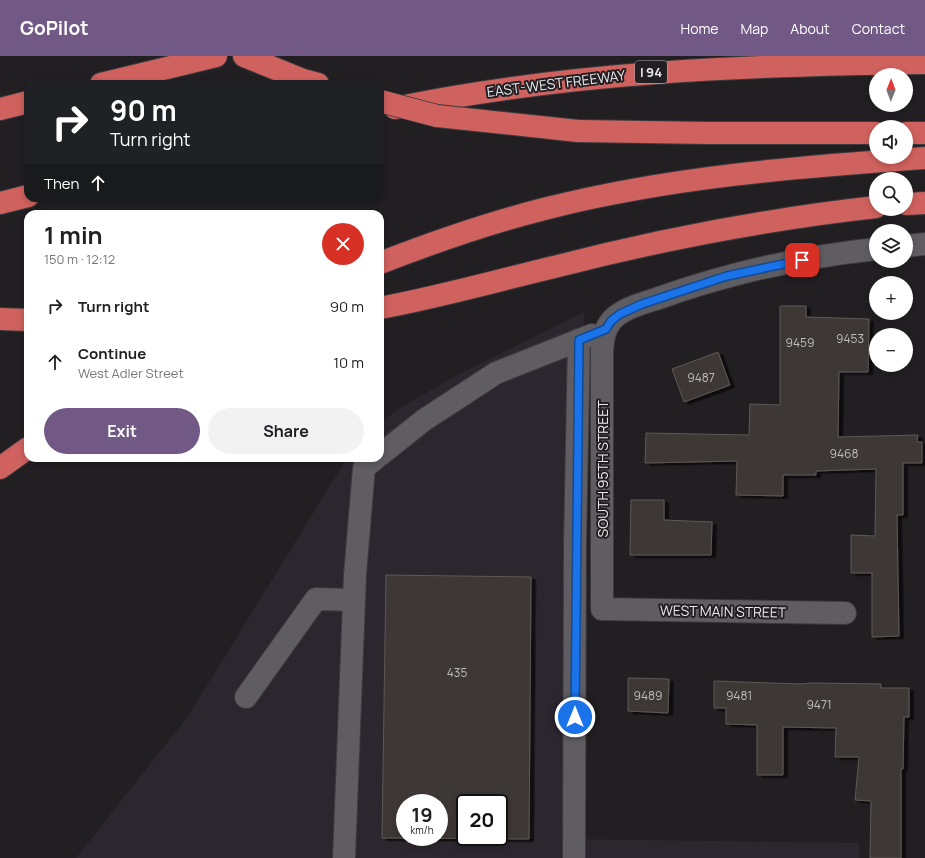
<!DOCTYPE html>
<html lang="en">
<head>
<meta charset="utf-8">
<style>
  :root { --surface:#fff; --page:#f2f2f2; --text:#202124; --muted:#757577; --accent:#715885 }
  body { margin:0; font-family:Manrope,sans-serif; background:var(--page); color:var(--text); height:100vh; display:flex; flex-direction:column; font-size:15px; white-space:nowrap }
  * { box-sizing:border-box; margin:0 }
  p { font-size:13px; color:var(--muted) }
  .icon { flex:none; width:22px; height:22px; fill:none; stroke:currentColor; stroke-width:2; stroke-linecap:round; stroke-linejoin:round }
  .map { position:relative; flex:1; overflow:hidden }
  .side { position:absolute; left:24px; top:154px; width:360px; height:252px; display:flex; flex-direction:column; background:var(--surface); border-radius:12px; box-shadow:0 2px 6px #0003 }
  .side>* { flex:none }
  .banner { position:absolute; left:24px; top:24px; width:360px; height:122px; border-radius:12px; box-shadow:0 2px 6px #0003; background:#202124; color:#fff; overflow:hidden }
  .needle { width:26px; rotate:1deg }
  .controls { position:absolute; left:869px; top:12px; display:grid; gap:8px }
  .controls a { display:grid; place-items:center; width:44px; height:44px; border-radius:50%; background:var(--surface); box-shadow:0 2px 6px #0003; font-size:20px }
  .speed { position:absolute; left:396px; top:738px; display:flex; gap:8px; font-size:20px; font-weight:700; text-align:center }
  .speed>* { display:grid; place-content:center; width:52px; height:52px; border-radius:50%; background:var(--surface); box-shadow:0 2px 6px #0003; line-height:1 }
  .speed small { font-size:10px; font-weight:400 }
  .speed .limit { border:2px solid #111; border-radius:6px; background:#fff; color:#111 }
  .pin { position:absolute; display:grid; place-items:center; width:34px; height:34px; color:#fff; margin:-17px; border-radius:8px; box-shadow:0 2px 6px #0006 }
  .me { position:absolute; width:44px; margin:-22px; rotate:0deg; stroke-linejoin:round; filter:drop-shadow(0 0 3px #0008) }
  .turn { display:flex; align-items:center; gap:14px; height:84px; padding:0 20px; font-size:18px }
  .turn .icon { width:52px; height:52px; stroke-width:2.5 }
  .turn b { display:block; font-size:28px; line-height:34px }
  .then { display:flex; align-items:center; height:38px; padding:0 20px; background:#0003; gap:8px; font-size:15px }
  .round { display:grid; place-items:center; flex:none; width:42px; height:42px; border-radius:21px; background:var(--page) }
  .overview { display:flex; align-items:center; justify-content:space-between; height:68px; padding:0 20px }
  h1 { font-size:24px; font-weight:700; line-height:30px }
  .primary-button { display:flex; gap:8px; margin-top:auto; padding:8px 20px }
  .primary-button a { flex:1; height:46px; border-radius:24px; background:var(--accent); color:#fff; font-size:16px; font-weight:700; line-height:46px; text-align:center }
  .primary-button a+a { background:var(--page); color:var(--text) }
  ul { padding:0; list-style:none }
  li { display:flex; align-items:center; gap:12px; height:56px; padding:0 20px }
  li div { flex:1 }
  li b { display:block; font-size:15px }
  li em { font-style:normal }
  header { display:flex; align-items:center; gap:24px; box-sizing:border-box; height:56px; padding:0 20px; background:var(--accent); color:#fff }
  header strong { font-size:19px }
  nav { display:flex; gap:22px; margin-inline-start:auto; font-size:14px }
  .map>svg:first-child { display:block }
</style>
</head>
<body>
<header>
<strong>GoPilot</strong>
<nav><a>Home</a><a>Map</a><a>About</a><a>Contact</a></nav>
</header>
<div class="map">
<svg width="925" height="802" viewBox="0 0 925 802">
  <defs>
    <filter id="shadow"><feDropShadow dx="4.5" dy="2.5" stdDeviation="0" flood-color="#0009"/></filter>
  </defs>
  <rect width="100%" height="100%" fill="#221f23"/>
  <!-- built -->
  <path fill="#2c262f" fill-rule="evenodd" d="M 584,256 L 574,783 L 859,787 L 859,802 L 76,802 L 188,660 L 347,402 L 380,402 L 380,368 L 397,354 L 452,322 ZM 405,747 L 439,747 L 439,781 L 405,781 ZM 465,747 L 499,747 L 499,781 L 465,781 Z"/>
  <!-- building -->
  <g fill="#3c3734" stroke="#5e5956" fill-rule="evenodd" filter="url(#shadow)">
    <polygon points="780,250 806,250 806,261 869,263 868,316 839,316 838,381 918,379 917,386 922,386 922,407 903,407 903,459 897,459 899,580 872,581 872,517 851,517 851,479 875,480 876,413 816,415 816,419 783,419 783,440 736,439 737,405 645,407 646,377 749,379 750,348 780,349"/>
    <polygon points="718,296 730,329 684,346 672,313"/>
    <polygon points="631,444 664,444 664,464 712,466 711,499 630,499"/>
    <path d="M 386,519 L 531,521 L 529,783 L 382,782 ZM 405,747 L 439,747 L 439,781 L 405,781 ZM 465,747 L 499,747 L 499,781 L 465,781 Z"/>
    <polygon points="628,622 669,623 668,657 628,655"/>
    <polygon points="714,625 800,628 812,627 881,628 881,632 909,632 909,661 904,661 903,713 901,713 901,802 870,802 871,745 855,744 859,701 835,701 836,672 783,671 783,719 757,719 757,669 726,668 726,652 714,652"/>
  </g>
  <g fill="none" stroke-linecap="round" stroke-linejoin="round">
    <!-- minor casing -->
    <g stroke="#3c3a3e" stroke-width="24">
      <g id="minor">
        <polyline points="906,190 925,188"/>
        <polyline points="380,399 424,364 496,317 592,279"/>
        <path d="M 845,557 L 602,553 L 602,295 C 603,284 604,273 612,264 C 623,252 644,247 659,242 C 729,217 802,201 876,193"/>
        <polyline points="246,641 316,543 354,544"/>
        <polyline points="344,802 355,519 364,412 376,402"/>
        <polyline points="574,802 575,488 579,284"/>
      </g>
    </g>
    <!-- highway casing -->
    <g stroke="#3c3a3e" stroke-width="24">
      <g id="highway">
        <polyline points="244,0 303,24 318,28"/>
        <polyline points="101,28 216,0"/>
        <path d="M 395,52 C 569,16 748,9 925,7"/>
        <polyline points="0,53 28,46"/>
        <polyline points="578,75 709,77 876,77"/>
        <polyline points="906,77 925,77"/>
        <polyline points="0,147 28,140"/>
        <polyline points="906,148 925,147"/>
        <path d="M 380,207 C 434,186 489,167 544,153 C 669,121 797,111 925,102"/>
        <path d="M 380,252 C 439,241 496,225 554,211 C 659,184 768,163 876,151"/>
        <polyline points="0,263 28,264"/>
        <polyline points="0,412 28,392"/>
      </g>
    </g>
    <!-- minor -->
    <use href="#minor" stroke="#605d62" stroke-width="22"/>
    <!-- highway -->
    <use href="#highway" stroke="#cf615e" stroke-width="22"/>
    <!-- highway-bridge casing -->
    <g stroke="#3c3a3e" stroke-width="24" stroke-linecap="butt">
      <polyline id="highway-bridge" points="380,45 437,60 578,75"/>
    </g>
    <!-- highway-bridge -->
    <use href="#highway-bridge" stroke="#cf615e" stroke-width="22"/>
  </g>
  <g fill="none" stroke-linecap="round" stroke-linejoin="round">
    <!-- route casing -->
    <g stroke="#114b97" stroke-width="10">
      <polyline id="route" points="575,661 579,284 606,273 611,265 620,258 642,248 727,220 802,204"/>
    </g>
    <!-- route -->
    <use href="#route" stroke="#1a73e8" stroke-width="7"/>
  </g>
  <g text-anchor="middle" dominant-baseline="central" stroke-width="4" stroke-linejoin="round" paint-order="stroke">
    <!-- number labels -->
    <g font-size="12" fill="#bebcbd">
      <text x="850" y="282">9453</text>
      <text x="800" y="286">9459</text>
      <text x="701" y="321">9487</text>
      <text x="844" y="397">9468</text>
      <text x="457" y="616">435</text>
      <text x="648" y="639">9489</text>
      <text x="739" y="639">9481</text>
      <text x="819" y="648">9471</text>
    </g>
    <!-- shield labels -->
    <rect fill="#221f23" stroke="#aeacaf" stroke-width="1" x="635" y="5" width="32" height="22" rx="3"/>
    <g font-size="13" font-weight="bold" fill="#eae8eb">
      <text x="651" y="16">I 94</text>
    </g>
    <!-- street labels -->
    <g font-size="14" fill="#eae8eb" stroke="#221f23">
      <text transform="translate(556 27) rotate(-7)">EAST-WEST FREEWAY</text>
      <text transform="translate(602 413) rotate(-90)">SOUTH 95TH STREET</text>
      <text transform="translate(723 555) rotate(1)">WEST MAIN STREET</text>
    </g>
  </g>
</svg>
<div class="controls">
<a><svg class="needle" viewBox="-14 -14 28 28"><path d="M0-13l5 13h-10z" fill="#e53935"/><path d="M0 13l5-13h-10z" fill="#757577"/></svg></a>
<a><svg class="icon" aria-label="sound" viewBox="0 0 24 24"><path d="M4 9h4l5-4v14l-5-4H4zM17 9q2 3 0 6"/></svg></a>
<a><svg class="icon" aria-label="search" viewBox="0 0 24 24"><circle cx="10" cy="10" r="6"/><path d="M15 15l6 6"/></svg></a>
<a><svg class="icon" aria-label="layers" viewBox="0 0 24 24"><path d="M12 4l9 5-9 5-9-5zM3 14l9 5 9-5"/></svg></a>
<a>+</a>
<a>−</a>
</div>
<div class="speed"><div>19<small>km/h</small></div><div class="limit">20</div></div>
<div class="pin" style="left:802px;top:204px;background:#d93025"><svg class="icon" aria-label="arrive" viewBox="0 0 24 24"><path d="M6 21V4h12l-3 4 3 4H6"/></svg></div>
<svg class="me" style="left:575px;top:661px" viewBox="-20 -20 40 40"><circle r="17" fill="#1a73e8" stroke="#fff" stroke-width="3"/><path d="M0-11L8 9 0 5-8 9z" fill="#fff"/></svg>
<div class="banner">
<div class="turn"><svg class="icon" aria-label="right" viewBox="0 0 24 24"><path d="M7 20v-9h11M14 6l5 5-5 5"/></svg><div><b>90 m</b>Turn right</div></div>
<div class="then">Then<svg class="icon" aria-label="ahead" viewBox="0 0 24 24"><path d="M12 20V5M6 11l6-6 6 6"/></svg></div>
</div>
<section class="side">
<div class="overview"><div><h1>1 min</h1><p>150 m · 12:12</p></div><a class="round" style="background:#d93025;color:#fff"><svg class="icon" aria-label="close" viewBox="0 0 24 24"><path d="M6 6l12 12M18 6L6 18"/></svg></a></div>
<ul>
<li><svg class="icon" aria-label="right" viewBox="0 0 24 24"><path d="M7 20v-9h11M14 6l5 5-5 5"/></svg><div><b>Turn right</b></div><em>90 m</em></li>
<li><svg class="icon" aria-label="ahead" viewBox="0 0 24 24"><path d="M12 20V5M6 11l6-6 6 6"/></svg><div><b>Continue</b><p>West Adler Street</p></div><em>10 m</em></li>
</ul>
<div class="primary-button"><a>Exit</a><a>Share</a></div>
</section>
</div>
</body>
</html>
